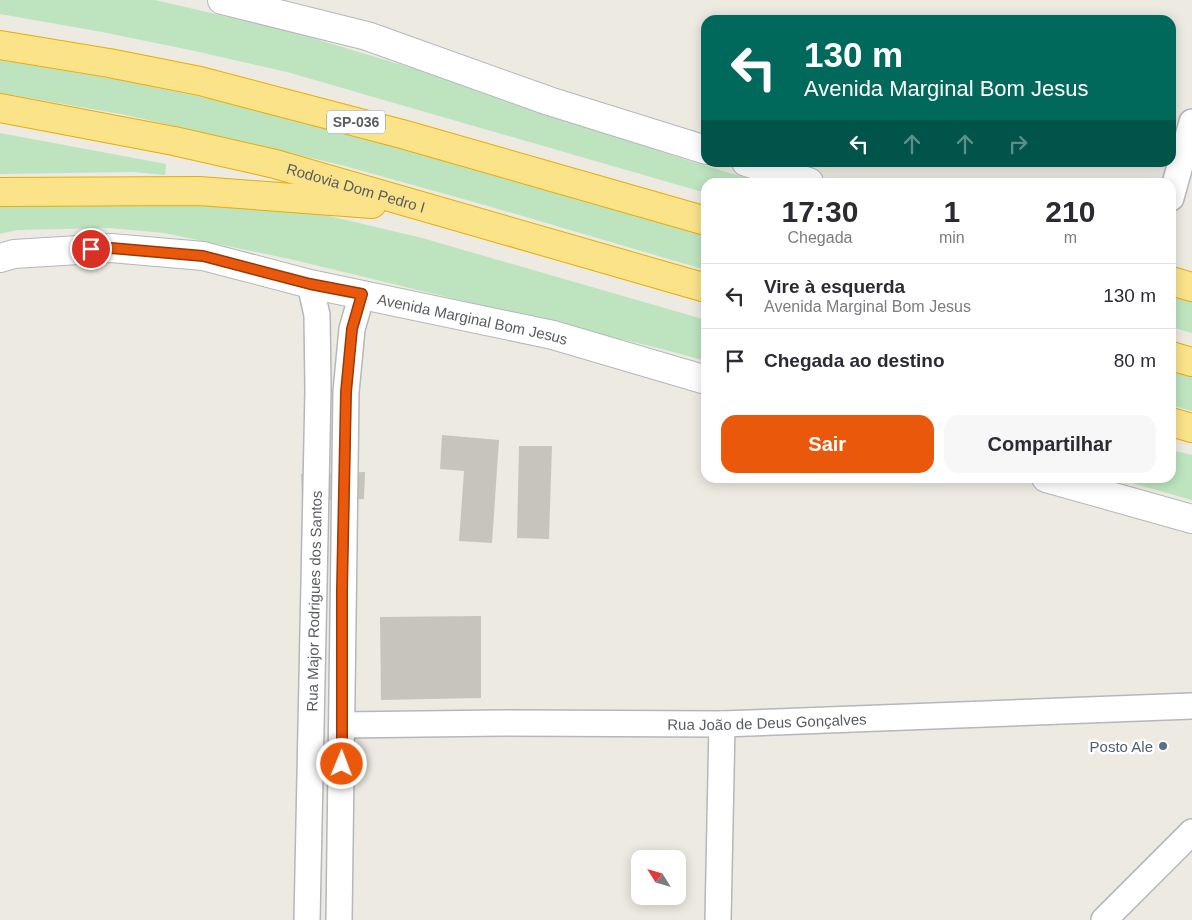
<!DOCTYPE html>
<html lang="pt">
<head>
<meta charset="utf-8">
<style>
  :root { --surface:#fff; --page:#f7f7f7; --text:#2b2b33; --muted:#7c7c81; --line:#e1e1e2; --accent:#ea580c }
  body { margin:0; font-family:Helvetica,sans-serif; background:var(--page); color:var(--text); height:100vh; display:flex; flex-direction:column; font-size:19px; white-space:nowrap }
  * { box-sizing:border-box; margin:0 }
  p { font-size:16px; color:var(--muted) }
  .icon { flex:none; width:28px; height:28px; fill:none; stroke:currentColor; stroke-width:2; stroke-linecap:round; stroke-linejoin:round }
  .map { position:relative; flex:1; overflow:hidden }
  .details { position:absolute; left:701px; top:178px; width:475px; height:305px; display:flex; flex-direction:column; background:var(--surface); border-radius:15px; box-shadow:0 2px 12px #0003 }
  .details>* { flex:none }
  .hud { position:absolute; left:701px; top:15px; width:475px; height:152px; border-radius:15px; box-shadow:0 2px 12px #0003; background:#00695c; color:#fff; overflow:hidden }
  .needle { width:32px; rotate:307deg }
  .tools { position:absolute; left:631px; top:850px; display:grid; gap:10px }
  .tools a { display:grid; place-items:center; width:55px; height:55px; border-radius:10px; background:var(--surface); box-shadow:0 2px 12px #0003; font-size:25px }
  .pin { position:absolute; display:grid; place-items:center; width:42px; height:42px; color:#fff; margin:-21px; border:2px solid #fff; border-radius:50%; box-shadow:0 1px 5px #0007 }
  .me { position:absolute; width:55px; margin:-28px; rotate:1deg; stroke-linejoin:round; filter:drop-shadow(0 0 4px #0008) }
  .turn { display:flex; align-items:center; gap:18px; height:105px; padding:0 20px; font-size:22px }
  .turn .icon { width:65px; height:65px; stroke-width:2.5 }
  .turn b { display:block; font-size:35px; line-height:42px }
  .lanes { display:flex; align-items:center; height:48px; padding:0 20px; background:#0003; justify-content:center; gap:25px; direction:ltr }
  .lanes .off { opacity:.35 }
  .eta { display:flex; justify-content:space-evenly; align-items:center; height:85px; text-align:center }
  .eta b { font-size:30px; font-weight:700; line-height:35px }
  .primary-button { display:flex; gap:10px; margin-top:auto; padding:10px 20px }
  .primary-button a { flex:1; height:58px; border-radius:15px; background:var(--accent); color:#fff; font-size:20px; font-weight:700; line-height:58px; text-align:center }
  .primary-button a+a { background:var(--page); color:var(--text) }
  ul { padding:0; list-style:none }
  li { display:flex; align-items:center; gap:15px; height:65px; padding:0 20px; border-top:1px solid var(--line) }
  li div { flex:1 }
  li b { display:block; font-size:19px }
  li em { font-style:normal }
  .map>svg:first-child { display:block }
</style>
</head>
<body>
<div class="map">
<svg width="1192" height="920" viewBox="0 0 1192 920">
  <rect width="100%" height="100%" fill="#eceae1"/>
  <!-- green -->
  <g fill="#bde4bf">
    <polygon points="0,0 155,0 292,32 412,68 686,160 760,182 706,182 706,193 287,72 195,51 102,32 0,14"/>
    <polygon points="0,60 119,80 225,102 492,173 706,236 706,270 488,206 345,166 218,136 126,115 0,93"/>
    <polygon points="0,133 166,164 165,175 134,172 0,174"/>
    <polygon points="108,195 304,210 422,238 706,320 706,361 658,348 290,259 164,233 110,228 17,230 0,234 0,200"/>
    <polygon points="1171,288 1192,294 1192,333 1171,327"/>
    <polygon points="1171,370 1192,376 1192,411 1171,405"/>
    <polygon points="1171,450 1192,455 1192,500 1114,478 1171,478"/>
  </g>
  <!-- building -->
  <g fill="#c7c4be">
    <polygon points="442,435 499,440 492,543 459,541 464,471 440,469"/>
    <polygon points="519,446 552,446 549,539 517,538"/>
    <polygon points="365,472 364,499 302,501 301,474"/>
    <polygon points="481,616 481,698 381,700 380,617"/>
  </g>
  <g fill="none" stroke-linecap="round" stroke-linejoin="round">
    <!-- minor casing -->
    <g stroke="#b4b7bb" stroke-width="28">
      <g id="minor">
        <polyline points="1171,198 1192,122"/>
        <path id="s1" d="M 342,725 L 503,723 L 722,724 L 1192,706"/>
        <path id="s2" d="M 307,920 L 318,391 L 317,315 L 310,284"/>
        <polyline points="339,920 346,392 352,329 362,294"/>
        <polyline points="718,920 722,724"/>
        <polyline points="1104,920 1192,832"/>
      </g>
    </g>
    <!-- tertiary casing -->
    <g stroke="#b4b7bb" stroke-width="30">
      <g id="tertiary">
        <polyline points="222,0 367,36 549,101 706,150"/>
        <polyline points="746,162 809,182"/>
        <path id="s3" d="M 0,258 L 14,254 L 111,248 L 203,256 L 310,284 L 553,335 L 706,380"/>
        <polyline points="1046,478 1192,519"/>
      </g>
    </g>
    <!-- motorway casing -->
    <g stroke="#e9ac04" stroke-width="30">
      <g id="motorway">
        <polyline points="0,45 109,63 200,81 402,134 706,221"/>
        <path id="s4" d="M 0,108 L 174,141 L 275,164 L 706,288"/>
        <polyline points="0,192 199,191 372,204"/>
        <polyline points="1171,281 1192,287"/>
        <polyline points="1171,356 1192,362"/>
        <polyline points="1171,422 1192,428"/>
      </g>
    </g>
    <!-- minor -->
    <use href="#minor" stroke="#fff" stroke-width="25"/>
    <!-- tertiary -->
    <use href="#tertiary" stroke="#fff" stroke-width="28"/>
    <!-- motorway -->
    <use href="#motorway" stroke="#fbe389" stroke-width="28"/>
  </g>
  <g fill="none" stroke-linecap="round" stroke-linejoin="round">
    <!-- route casing -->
    <g stroke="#983908" stroke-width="12">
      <polyline id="route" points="91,249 111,248 203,256 310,284 362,294 352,329 346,392 342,590 342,764"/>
    </g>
    <!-- route -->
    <use href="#route" stroke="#ea580c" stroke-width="9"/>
  </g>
  <!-- markers -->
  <circle fill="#5c6f8a" stroke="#fff" stroke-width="2" cx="1163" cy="746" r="5"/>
  <g text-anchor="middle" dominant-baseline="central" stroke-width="5" stroke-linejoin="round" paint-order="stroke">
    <!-- shield labels -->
    <rect fill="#fff" stroke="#8b8e91" stroke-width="1" x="327" y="110.5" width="58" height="23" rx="4"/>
    <g font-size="14" font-weight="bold" fill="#595d62">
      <text x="356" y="122">SP-036</text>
    </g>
    <!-- street labels -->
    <g font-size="15" fill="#595d62" stroke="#fff">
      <text stroke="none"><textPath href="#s4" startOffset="365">Rodovia Dom Pedro I</textPath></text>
      <text stroke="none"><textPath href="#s3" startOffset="481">Avenida Marginal Bom Jesus</textPath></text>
      <text stroke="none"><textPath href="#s2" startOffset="319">Rua Major Rodrigues dos Santos</textPath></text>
      <text stroke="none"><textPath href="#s1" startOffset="425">Rua João de Deus Gonçalves</textPath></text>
    </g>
    <!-- service labels -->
    <g font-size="15" fill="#4e5e75" stroke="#fff" text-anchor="end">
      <text x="1153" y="746">Posto Ale</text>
    </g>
  </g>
</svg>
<div class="tools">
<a><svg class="needle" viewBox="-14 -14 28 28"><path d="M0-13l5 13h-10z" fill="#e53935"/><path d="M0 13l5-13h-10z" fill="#7c7c81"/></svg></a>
</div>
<div class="pin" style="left:91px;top:249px;background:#d93025"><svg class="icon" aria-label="arrive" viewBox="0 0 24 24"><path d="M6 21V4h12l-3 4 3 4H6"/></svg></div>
<svg class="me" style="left:342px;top:764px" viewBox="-20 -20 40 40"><circle r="17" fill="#ea580c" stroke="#fff" stroke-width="3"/><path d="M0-11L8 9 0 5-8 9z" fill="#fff"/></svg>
<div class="hud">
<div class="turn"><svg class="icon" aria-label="left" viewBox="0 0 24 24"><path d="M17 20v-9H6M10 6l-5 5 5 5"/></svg><div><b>130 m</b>Avenida Marginal Bom Jesus</div></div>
<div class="lanes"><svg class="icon" aria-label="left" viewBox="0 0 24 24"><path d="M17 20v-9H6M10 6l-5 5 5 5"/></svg><svg class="icon off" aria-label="ahead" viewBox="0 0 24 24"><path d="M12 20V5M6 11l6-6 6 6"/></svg><svg class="icon off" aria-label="ahead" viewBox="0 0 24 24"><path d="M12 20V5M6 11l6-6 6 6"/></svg><svg class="icon off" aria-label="right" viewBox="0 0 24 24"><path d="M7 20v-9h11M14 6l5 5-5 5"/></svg></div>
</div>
<section class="details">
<div class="eta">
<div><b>17:30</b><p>Chegada</p></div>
<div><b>1</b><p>min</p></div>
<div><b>210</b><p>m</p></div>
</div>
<ul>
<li><svg class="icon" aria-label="left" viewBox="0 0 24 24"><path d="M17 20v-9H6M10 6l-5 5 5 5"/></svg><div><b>Vire à esquerda</b><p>Avenida Marginal Bom Jesus</p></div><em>130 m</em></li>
<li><svg class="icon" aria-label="arrive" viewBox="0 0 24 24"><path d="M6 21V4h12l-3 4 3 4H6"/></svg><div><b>Chegada ao destino</b></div><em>80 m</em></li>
</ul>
<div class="primary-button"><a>Sair</a><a>Compartilhar</a></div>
</section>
</div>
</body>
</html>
